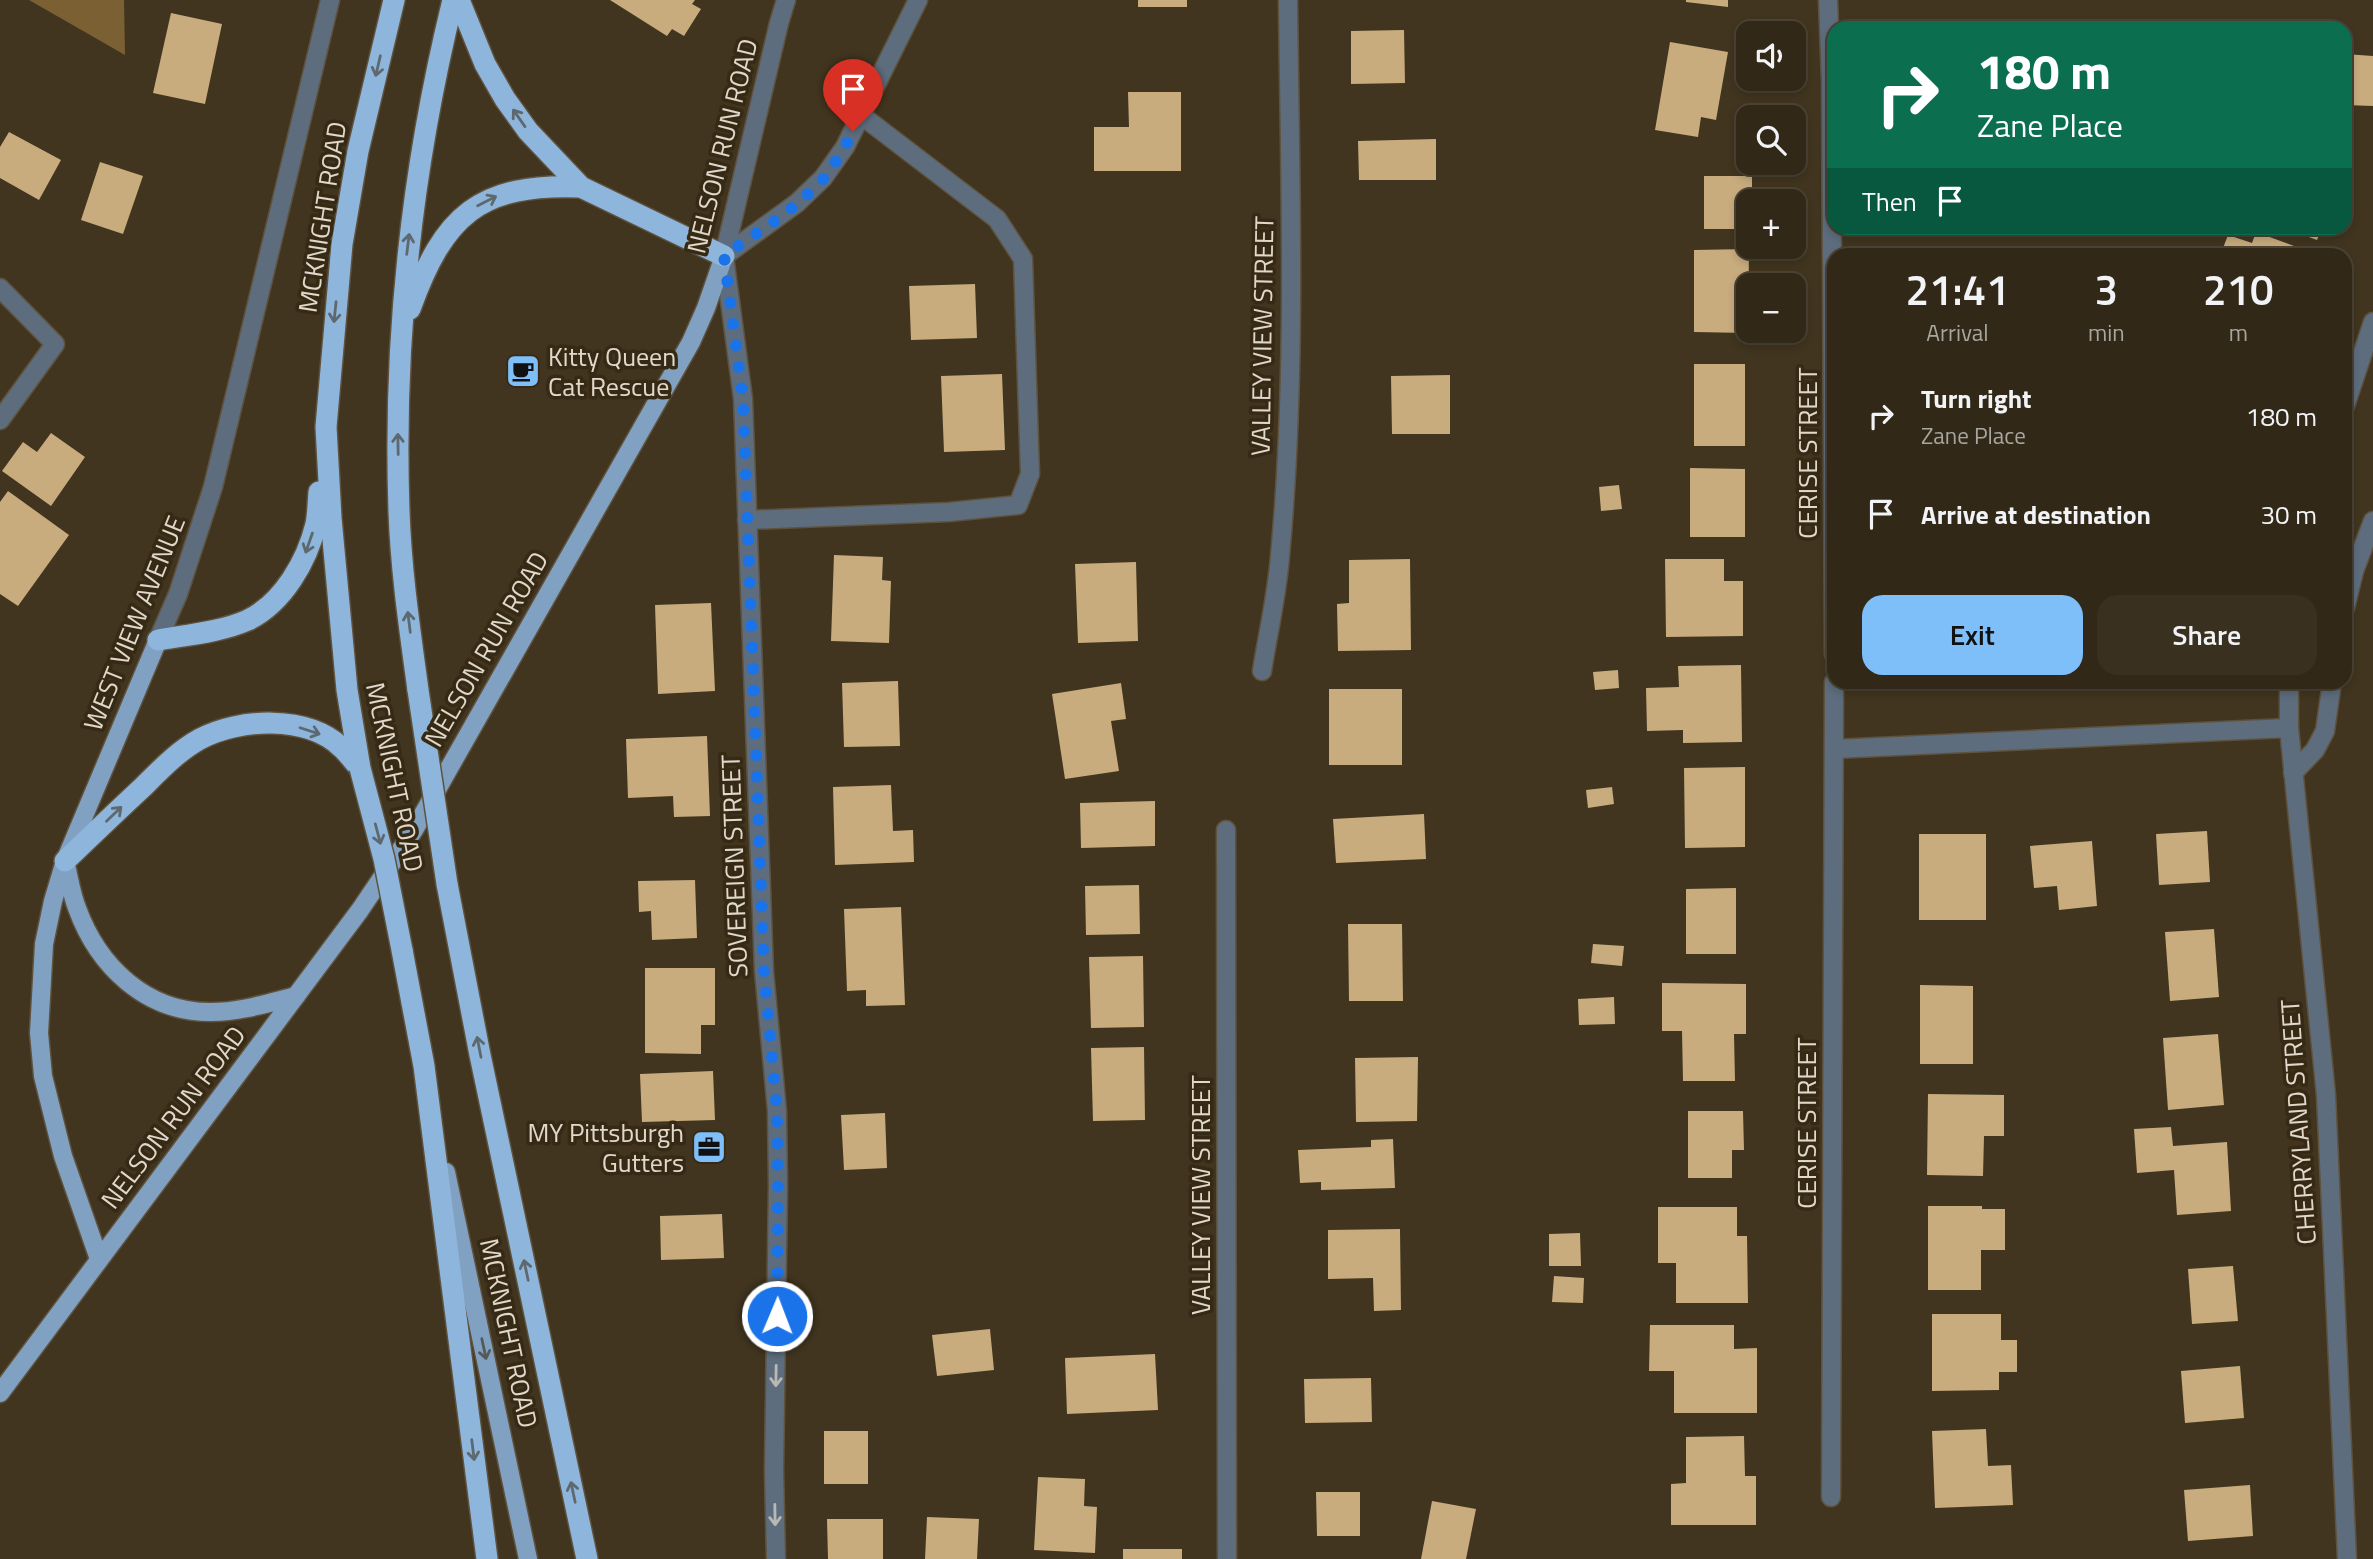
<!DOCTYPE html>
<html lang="en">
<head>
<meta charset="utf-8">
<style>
  :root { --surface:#312817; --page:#393020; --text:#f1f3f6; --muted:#a8a6a1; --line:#4c4436; --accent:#7ebef9 }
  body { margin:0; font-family:"Titillium Web",sans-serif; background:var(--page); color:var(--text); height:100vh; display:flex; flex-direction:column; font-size:26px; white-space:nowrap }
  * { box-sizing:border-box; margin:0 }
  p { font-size:23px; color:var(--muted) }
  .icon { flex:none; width:38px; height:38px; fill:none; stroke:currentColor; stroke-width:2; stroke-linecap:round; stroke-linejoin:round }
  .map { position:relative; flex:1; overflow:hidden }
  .side { position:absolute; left:1827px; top:248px; width:525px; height:441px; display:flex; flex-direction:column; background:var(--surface); border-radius:21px; box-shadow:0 4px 10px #0003,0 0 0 2px var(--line) }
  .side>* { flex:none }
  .hud { position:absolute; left:1827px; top:21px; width:525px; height:214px; border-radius:21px; box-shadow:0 4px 10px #0003,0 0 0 2px var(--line); background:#0b6e4f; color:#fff; overflow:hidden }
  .buttons { position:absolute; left:1736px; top:21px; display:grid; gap:14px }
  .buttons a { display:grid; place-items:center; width:70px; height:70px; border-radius:14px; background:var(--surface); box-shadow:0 4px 10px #0003,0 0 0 2px var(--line); font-size:35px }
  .pin { position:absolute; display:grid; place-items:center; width:60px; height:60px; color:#fff; margin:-72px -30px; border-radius:50% 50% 50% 0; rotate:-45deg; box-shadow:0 0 7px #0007 }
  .pin .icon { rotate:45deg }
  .me { position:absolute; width:77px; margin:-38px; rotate:1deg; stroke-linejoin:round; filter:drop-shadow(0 0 5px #0008) }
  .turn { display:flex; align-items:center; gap:24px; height:147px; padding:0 35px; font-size:32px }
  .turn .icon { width:91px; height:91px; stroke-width:2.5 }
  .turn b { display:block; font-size:49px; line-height:60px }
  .then { display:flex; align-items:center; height:66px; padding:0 35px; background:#0003; gap:14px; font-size:26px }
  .eta { display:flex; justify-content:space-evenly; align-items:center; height:119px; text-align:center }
  .eta b { font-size:42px; font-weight:600; line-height:49px }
  .cta { display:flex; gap:14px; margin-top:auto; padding:14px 35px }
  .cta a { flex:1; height:80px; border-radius:21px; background:var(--accent); color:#111; font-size:28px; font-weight:600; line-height:80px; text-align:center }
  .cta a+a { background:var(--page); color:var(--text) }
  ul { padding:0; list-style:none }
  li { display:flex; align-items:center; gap:21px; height:98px; padding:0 35px }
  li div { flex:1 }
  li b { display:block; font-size:26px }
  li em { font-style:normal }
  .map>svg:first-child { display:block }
</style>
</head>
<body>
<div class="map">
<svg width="2373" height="1559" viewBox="0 0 2373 1559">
  <rect width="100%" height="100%" fill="#41351f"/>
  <!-- forest -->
  <polygon fill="#7a6033" points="29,0 124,0 125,55"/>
  <!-- building -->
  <g fill="#c8ac7e">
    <polygon points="610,0 695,0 692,4 701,9 684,36 672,29 667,36"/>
    <rect x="1138" y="0" width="49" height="7"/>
    <polygon points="1686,0 1728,0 1728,7 1686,2"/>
    <polygon points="171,13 222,24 205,104 153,93"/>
    <polygon points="1404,30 1405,83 1351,84 1351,31"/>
    <polygon points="1670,42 1728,52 1716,120 1701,117 1698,137 1655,130"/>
    <polygon points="2345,54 2373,56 2373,106 2345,105"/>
    <polygon points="1128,92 1181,92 1181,171 1094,171 1094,127 1129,127"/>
    <polygon points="9,132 61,160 39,200 0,178 0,147"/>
    <polygon points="1436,139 1436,180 1359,180 1358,141"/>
    <polygon points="100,162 143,176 123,234 81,220"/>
    <polygon points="1704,176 1752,176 1752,201 1748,201 1748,229 1704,229"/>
    <polygon points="1935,228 1983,228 1983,235 1935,236"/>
    <polygon points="2284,228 2322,228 2317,240"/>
    <polygon points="2256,232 2310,252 2308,256 2220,256 2228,235 2252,243"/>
    <polygon points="1749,249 1748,333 1694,332 1694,250"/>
    <polygon points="975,284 977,338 911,340 909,286"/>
    <rect x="1694" y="364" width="51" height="82"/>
    <polygon points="1002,374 1005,450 944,452 941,376"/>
    <polygon points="1450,375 1450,434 1392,434 1391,376"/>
    <polygon points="51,433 85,457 51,506 2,471 23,442 37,452"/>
    <polygon points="1690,468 1745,469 1745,537 1690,537"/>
    <polygon points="1619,485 1622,509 1601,511 1599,487"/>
    <polygon points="8,491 69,535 18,606 0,594 0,502"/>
    <polygon points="834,555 883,557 882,580 891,581 889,643 831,641"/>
    <polygon points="1410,559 1411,650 1338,651 1337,604 1349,603 1349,560"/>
    <polygon points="1665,559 1724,559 1724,581 1743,581 1743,636 1666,637"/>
    <polygon points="1136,562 1138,641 1078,643 1075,564"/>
    <polygon points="711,603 715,691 658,694 655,605"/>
    <polygon points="1741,665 1742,742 1683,743 1683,730 1647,731 1646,688 1679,687 1678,666"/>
    <polygon points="1618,670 1619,688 1595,690 1593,672"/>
    <polygon points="898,681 900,746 844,747 842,683"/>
    <polygon points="1121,683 1126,719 1111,721 1119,771 1065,779 1052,694"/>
    <rect x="1329" y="689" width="73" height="76"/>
    <polygon points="707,736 710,816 674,817 673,796 628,798 626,739"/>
    <polygon points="1745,767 1745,847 1685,848 1684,768"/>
    <polygon points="891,785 893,831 913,830 914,862 835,865 833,787"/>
    <polygon points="1612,787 1614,804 1588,808 1586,790"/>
    <polygon points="1155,801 1155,846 1081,848 1080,803"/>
    <polygon points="1424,814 1426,859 1336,863 1333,819"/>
    <polygon points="2207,831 2210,882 2159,885 2156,834"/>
    <rect x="1919" y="834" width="67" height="86"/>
    <polygon points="2092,841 2097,906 2059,910 2057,886 2034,888 2030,846"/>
    <polygon points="695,880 697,938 652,940 651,911 639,912 638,881"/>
    <polygon points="1139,885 1140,934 1086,935 1085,886"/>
    <polygon points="1736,888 1736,954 1686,954 1686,889"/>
    <polygon points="901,907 905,1005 866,1006 866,990 847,991 844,909"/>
    <polygon points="1348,924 1402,924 1403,1001 1349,1001"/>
    <polygon points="2214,929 2219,997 2170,1001 2165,932"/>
    <polygon points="1593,944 1624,946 1622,966 1591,963"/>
    <polygon points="1143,956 1144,1027 1091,1028 1089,957"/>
    <polygon points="645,968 715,968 715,1025 701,1025 701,1054 645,1053"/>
    <polygon points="1662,983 1746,984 1746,1034 1734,1034 1735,1081 1683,1081 1682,1031 1662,1031"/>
    <polygon points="1920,985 1973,986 1973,1064 1920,1064"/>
    <polygon points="1614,997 1615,1024 1579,1025 1578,999"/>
    <polygon points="2218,1034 2224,1105 2168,1110 2163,1038"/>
    <polygon points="1144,1047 1145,1120 1093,1121 1091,1048"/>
    <polygon points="1418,1057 1417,1121 1356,1122 1355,1058"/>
    <polygon points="713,1071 715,1120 642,1122 640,1074"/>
    <polygon points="1928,1094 2004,1095 2004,1136 1984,1136 1983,1176 1927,1175"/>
    <polygon points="1688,1111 1743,1111 1744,1150 1732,1150 1732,1178 1688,1178"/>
    <polygon points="885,1113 887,1168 844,1170 841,1115"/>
    <polygon points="2171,1127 2173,1146 2227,1142 2231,1211 2177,1215 2174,1170 2137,1173 2134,1129"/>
    <polygon points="1393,1139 1395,1188 1321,1190 1321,1182 1300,1183 1298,1150 1371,1147 1371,1140"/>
    <polygon points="1928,1206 1982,1206 1982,1209 2005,1209 2005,1250 1981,1250 1981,1290 1928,1290"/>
    <polygon points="1658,1207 1737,1207 1737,1236 1747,1236 1748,1303 1676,1303 1676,1263 1658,1263"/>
    <polygon points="722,1214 724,1258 661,1260 660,1216"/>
    <polygon points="1400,1229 1401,1310 1374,1311 1373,1278 1328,1279 1328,1230"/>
    <polygon points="1580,1233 1581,1266 1549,1266 1549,1234"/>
    <polygon points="2233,1266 2238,1321 2192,1324 2188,1269"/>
    <polygon points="1554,1276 1584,1278 1583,1303 1552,1302"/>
    <polygon points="1932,1314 2001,1314 2001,1340 2017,1340 2017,1372 1999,1372 1999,1390 1932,1391"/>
    <polygon points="1650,1325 1734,1325 1734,1349 1757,1348 1757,1413 1674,1413 1674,1371 1649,1371"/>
    <polygon points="990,1329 994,1370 937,1376 932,1335"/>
    <polygon points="1155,1354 1158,1410 1067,1414 1065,1358"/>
    <polygon points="2240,1366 2244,1418 2185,1423 2181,1371"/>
    <polygon points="1371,1378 1372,1422 1305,1423 1304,1379"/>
    <polygon points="1986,1429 1988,1466 2011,1465 2013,1505 1935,1508 1932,1431"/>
    <rect x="824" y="1431" width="44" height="53"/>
    <polygon points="1744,1436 1745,1476 1756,1476 1756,1525 1671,1525 1671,1484 1686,1483 1686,1437"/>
    <polygon points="1038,1477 1085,1479 1084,1506 1097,1507 1095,1553 1034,1550"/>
    <polygon points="2250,1485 2253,1536 2188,1541 2184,1490"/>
    <polygon points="1316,1492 1360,1492 1360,1536 1317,1536"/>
    <polygon points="1432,1501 1476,1509 1466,1559 1421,1559"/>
    <polygon points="927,1517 979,1519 977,1559 925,1559"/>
    <polygon points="827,1519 883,1519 883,1559 828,1559"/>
    <rect x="1123" y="1549" width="59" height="10"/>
  </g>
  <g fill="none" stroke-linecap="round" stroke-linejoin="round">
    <!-- minor casing -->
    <g stroke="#5e523e" stroke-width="21">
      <g id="minor">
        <polyline points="1828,0 1831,82 1834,654"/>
        <polyline points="724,256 797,203 823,178 845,147 918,0"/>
        <polyline points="0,288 55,344 0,420"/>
        <polyline points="2345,406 2373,322"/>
        <polyline points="747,520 949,512 1018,505 1030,474 1023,259 997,219 861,115"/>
        <polyline points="2345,608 2354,571 2373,521"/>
        <polyline points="158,640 178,594 213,487 330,0"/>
        <path d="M 1262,671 C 1268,633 1277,595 1280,556 C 1297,372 1290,185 1288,0"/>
        <polyline points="2289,682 2289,728 2326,1095 2347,1559"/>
        <polyline points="1834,749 2289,728"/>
        <polyline points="2293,773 2315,750 2325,731 2332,682"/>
        <polyline points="1226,830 1227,1559"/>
        <polyline points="1831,1497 1834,682"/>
        <polyline points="776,1559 774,1471 778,1186 777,1111 764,971 743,399 724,256 779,23 786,0"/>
      </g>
    </g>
    <!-- major casing -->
    <g stroke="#5e523e" stroke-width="21">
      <g id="major">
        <path d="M 65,861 C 69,876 71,893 77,908 C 98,966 146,1013 212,1012 C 240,1012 268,1003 296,996"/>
        <polyline points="446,1172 528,1559"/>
        <polyline points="99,1259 63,1156 43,1076 39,1033 44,944 53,901 65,861 158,640"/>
        <polyline points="0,1393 360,910 414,830 691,342 706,308 724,256"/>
      </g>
    </g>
    <!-- highway casing -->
    <g stroke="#5e523e" stroke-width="24">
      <g id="highway">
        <polyline points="459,0 485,64 505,99 528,131 581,187 724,256"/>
        <path d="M 410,309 C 444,215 479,183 581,187"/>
        <path d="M 158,640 C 187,635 221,632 248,620 C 283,603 307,561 316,524 C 318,514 318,502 319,492"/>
        <path d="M 418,690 C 410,631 401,571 399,511 C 393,338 412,167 453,0"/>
        <polyline points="360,768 347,690 331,518 326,427 342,244 358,151 394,0"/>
        <path d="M 65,861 C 91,836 117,811 143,787 C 160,770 178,751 200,739 C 239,718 307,715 341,747 C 348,753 353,761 359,767"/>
        <polyline points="447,884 480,1055 587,1559"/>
        <polyline points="402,950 424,1066 487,1559"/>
      </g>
    </g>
    <!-- minor -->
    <use href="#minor" stroke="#5d6d7d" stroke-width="18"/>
    <!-- major -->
    <use href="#major" stroke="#80a1c1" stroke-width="18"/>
    <!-- highway -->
    <use href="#highway" stroke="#8eb6dc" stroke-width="21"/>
    <!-- highway-bridge casing -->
    <g stroke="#5e523e" stroke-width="24" stroke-linecap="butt">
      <g id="highway-bridge">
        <polyline points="418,690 447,884"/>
        <polyline points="360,768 384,859 402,950"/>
      </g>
    </g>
    <!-- highway-bridge -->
    <use href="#highway-bridge" stroke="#8eb6dc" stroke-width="21"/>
  </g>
  <!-- one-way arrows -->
  <defs><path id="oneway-shaft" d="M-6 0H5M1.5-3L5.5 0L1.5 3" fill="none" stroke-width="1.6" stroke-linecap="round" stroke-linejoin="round" transform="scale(1.75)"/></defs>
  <g stroke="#5e696f">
    <use href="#oneway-shaft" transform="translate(378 66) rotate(103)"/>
    <use href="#oneway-shaft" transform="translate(519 118) rotate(-125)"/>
    <use href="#oneway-shaft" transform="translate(487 201) rotate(-27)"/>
    <use href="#oneway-shaft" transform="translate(408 244) rotate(-83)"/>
    <use href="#oneway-shaft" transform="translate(335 312) rotate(96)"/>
    <use href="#oneway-shaft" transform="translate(398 444) rotate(-91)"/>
    <use href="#oneway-shaft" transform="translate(309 543) rotate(109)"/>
    <use href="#oneway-shaft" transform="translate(409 622) rotate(-97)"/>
    <use href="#oneway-shaft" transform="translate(310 731) rotate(18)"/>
    <use href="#oneway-shaft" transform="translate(114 814) rotate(-44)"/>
    <use href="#oneway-shaft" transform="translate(378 834) rotate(75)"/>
    <use href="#oneway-shaft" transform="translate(479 1047) rotate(-101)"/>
    <use href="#oneway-shaft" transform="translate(526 1270) rotate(-102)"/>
    <use href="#oneway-shaft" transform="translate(473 1450) rotate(83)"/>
    <use href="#oneway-shaft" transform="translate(573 1492) rotate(-102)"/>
  </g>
  <use stroke="#545a5a" href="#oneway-shaft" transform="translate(484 1349) rotate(78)"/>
  <g stroke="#b9b8b4">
    <use href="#oneway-shaft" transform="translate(776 1376) rotate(91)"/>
    <use href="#oneway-shaft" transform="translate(775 1515) rotate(89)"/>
  </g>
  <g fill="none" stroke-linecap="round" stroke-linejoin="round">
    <!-- route -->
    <path stroke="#1a73e8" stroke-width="12" stroke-dasharray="0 21.6" d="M 777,1316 L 778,1186 L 777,1111 L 764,971 L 743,399 L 724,256 C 757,232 797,209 824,178 C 835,164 845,147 853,131"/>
  </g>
  <!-- icons -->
  <defs>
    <g id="cafe-square" transform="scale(1.75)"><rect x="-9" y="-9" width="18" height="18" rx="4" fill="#7ebef9" stroke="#372a15"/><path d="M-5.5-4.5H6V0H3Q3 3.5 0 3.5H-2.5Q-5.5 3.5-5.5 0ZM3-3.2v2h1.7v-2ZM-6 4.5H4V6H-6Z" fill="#111"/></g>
    <g id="office-square" transform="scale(1.75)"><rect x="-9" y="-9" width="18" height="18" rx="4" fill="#7ebef9" stroke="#372a15"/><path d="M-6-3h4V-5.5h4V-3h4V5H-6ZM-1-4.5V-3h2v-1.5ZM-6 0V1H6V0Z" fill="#111"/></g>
  </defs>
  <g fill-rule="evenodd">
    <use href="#cafe-square" x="523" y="371"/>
    <use href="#office-square" x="709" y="1147"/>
  </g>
  <g text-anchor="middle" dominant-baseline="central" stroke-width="7" stroke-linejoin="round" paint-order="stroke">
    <!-- street labels -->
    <g font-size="26" fill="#e0d8cb" stroke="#372a15">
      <text transform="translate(722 146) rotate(-76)">NELSON RUN ROAD</text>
      <text transform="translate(322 217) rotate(-81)">MCKNIGHT ROAD</text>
      <text transform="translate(1262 336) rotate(-89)">VALLEY VIEW STREET</text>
      <text transform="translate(1807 453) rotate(-90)">CERISE STREET</text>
      <text transform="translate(134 623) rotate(-68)">WEST VIEW AVENUE</text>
      <text transform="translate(486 649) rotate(-60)">NELSON RUN ROAD</text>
      <text transform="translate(395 777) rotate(78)">MCKNIGHT ROAD</text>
      <text transform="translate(734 866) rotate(-92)">SOVEREIGN STREET</text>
      <text transform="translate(173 1117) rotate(-53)">NELSON RUN ROAD</text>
      <text transform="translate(2298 1122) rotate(-94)">CHERRYLAND STREET</text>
      <text transform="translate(1806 1123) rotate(-90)">CERISE STREET</text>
      <text transform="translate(1200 1195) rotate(-90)">VALLEY VIEW STREET</text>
      <text transform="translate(509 1333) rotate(78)">MCKNIGHT ROAD</text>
    </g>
    <!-- poi labels -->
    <g font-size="26" fill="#e0d8cb" stroke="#372a15" text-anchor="start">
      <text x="548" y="356">Kitty Queen<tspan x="548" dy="30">Cat Rescue</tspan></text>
      <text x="684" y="1132" text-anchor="end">MY Pittsburgh<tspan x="684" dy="30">Gutters</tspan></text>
    </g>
  </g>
</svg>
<div class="buttons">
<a><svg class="icon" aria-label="sound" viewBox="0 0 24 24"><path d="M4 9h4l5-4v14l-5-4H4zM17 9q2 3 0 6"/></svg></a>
<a><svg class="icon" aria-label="search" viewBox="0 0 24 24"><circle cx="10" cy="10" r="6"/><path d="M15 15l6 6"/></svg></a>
<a>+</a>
<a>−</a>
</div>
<div class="pin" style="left:853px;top:131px;background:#d93025"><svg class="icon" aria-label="arrive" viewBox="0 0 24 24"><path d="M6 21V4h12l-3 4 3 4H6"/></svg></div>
<svg class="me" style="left:777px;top:1316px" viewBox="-20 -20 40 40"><circle r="17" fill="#1a73e8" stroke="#fff" stroke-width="3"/><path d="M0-11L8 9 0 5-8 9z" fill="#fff"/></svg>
<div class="hud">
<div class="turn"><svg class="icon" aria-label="right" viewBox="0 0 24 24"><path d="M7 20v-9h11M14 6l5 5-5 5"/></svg><div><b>180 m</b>Zane Place</div></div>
<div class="then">Then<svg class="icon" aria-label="arrive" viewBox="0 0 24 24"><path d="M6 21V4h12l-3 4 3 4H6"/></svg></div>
</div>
<section class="side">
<div class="eta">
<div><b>21:41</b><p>Arrival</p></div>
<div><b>3</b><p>min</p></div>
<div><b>210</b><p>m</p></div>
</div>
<ul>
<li><svg class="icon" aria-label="right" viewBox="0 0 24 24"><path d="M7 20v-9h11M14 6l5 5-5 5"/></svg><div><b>Turn right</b><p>Zane Place</p></div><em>180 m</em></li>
<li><svg class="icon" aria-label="arrive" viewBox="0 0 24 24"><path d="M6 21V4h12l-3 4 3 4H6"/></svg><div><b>Arrive at destination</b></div><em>30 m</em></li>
</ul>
<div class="cta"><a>Exit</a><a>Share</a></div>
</section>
</div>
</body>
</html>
